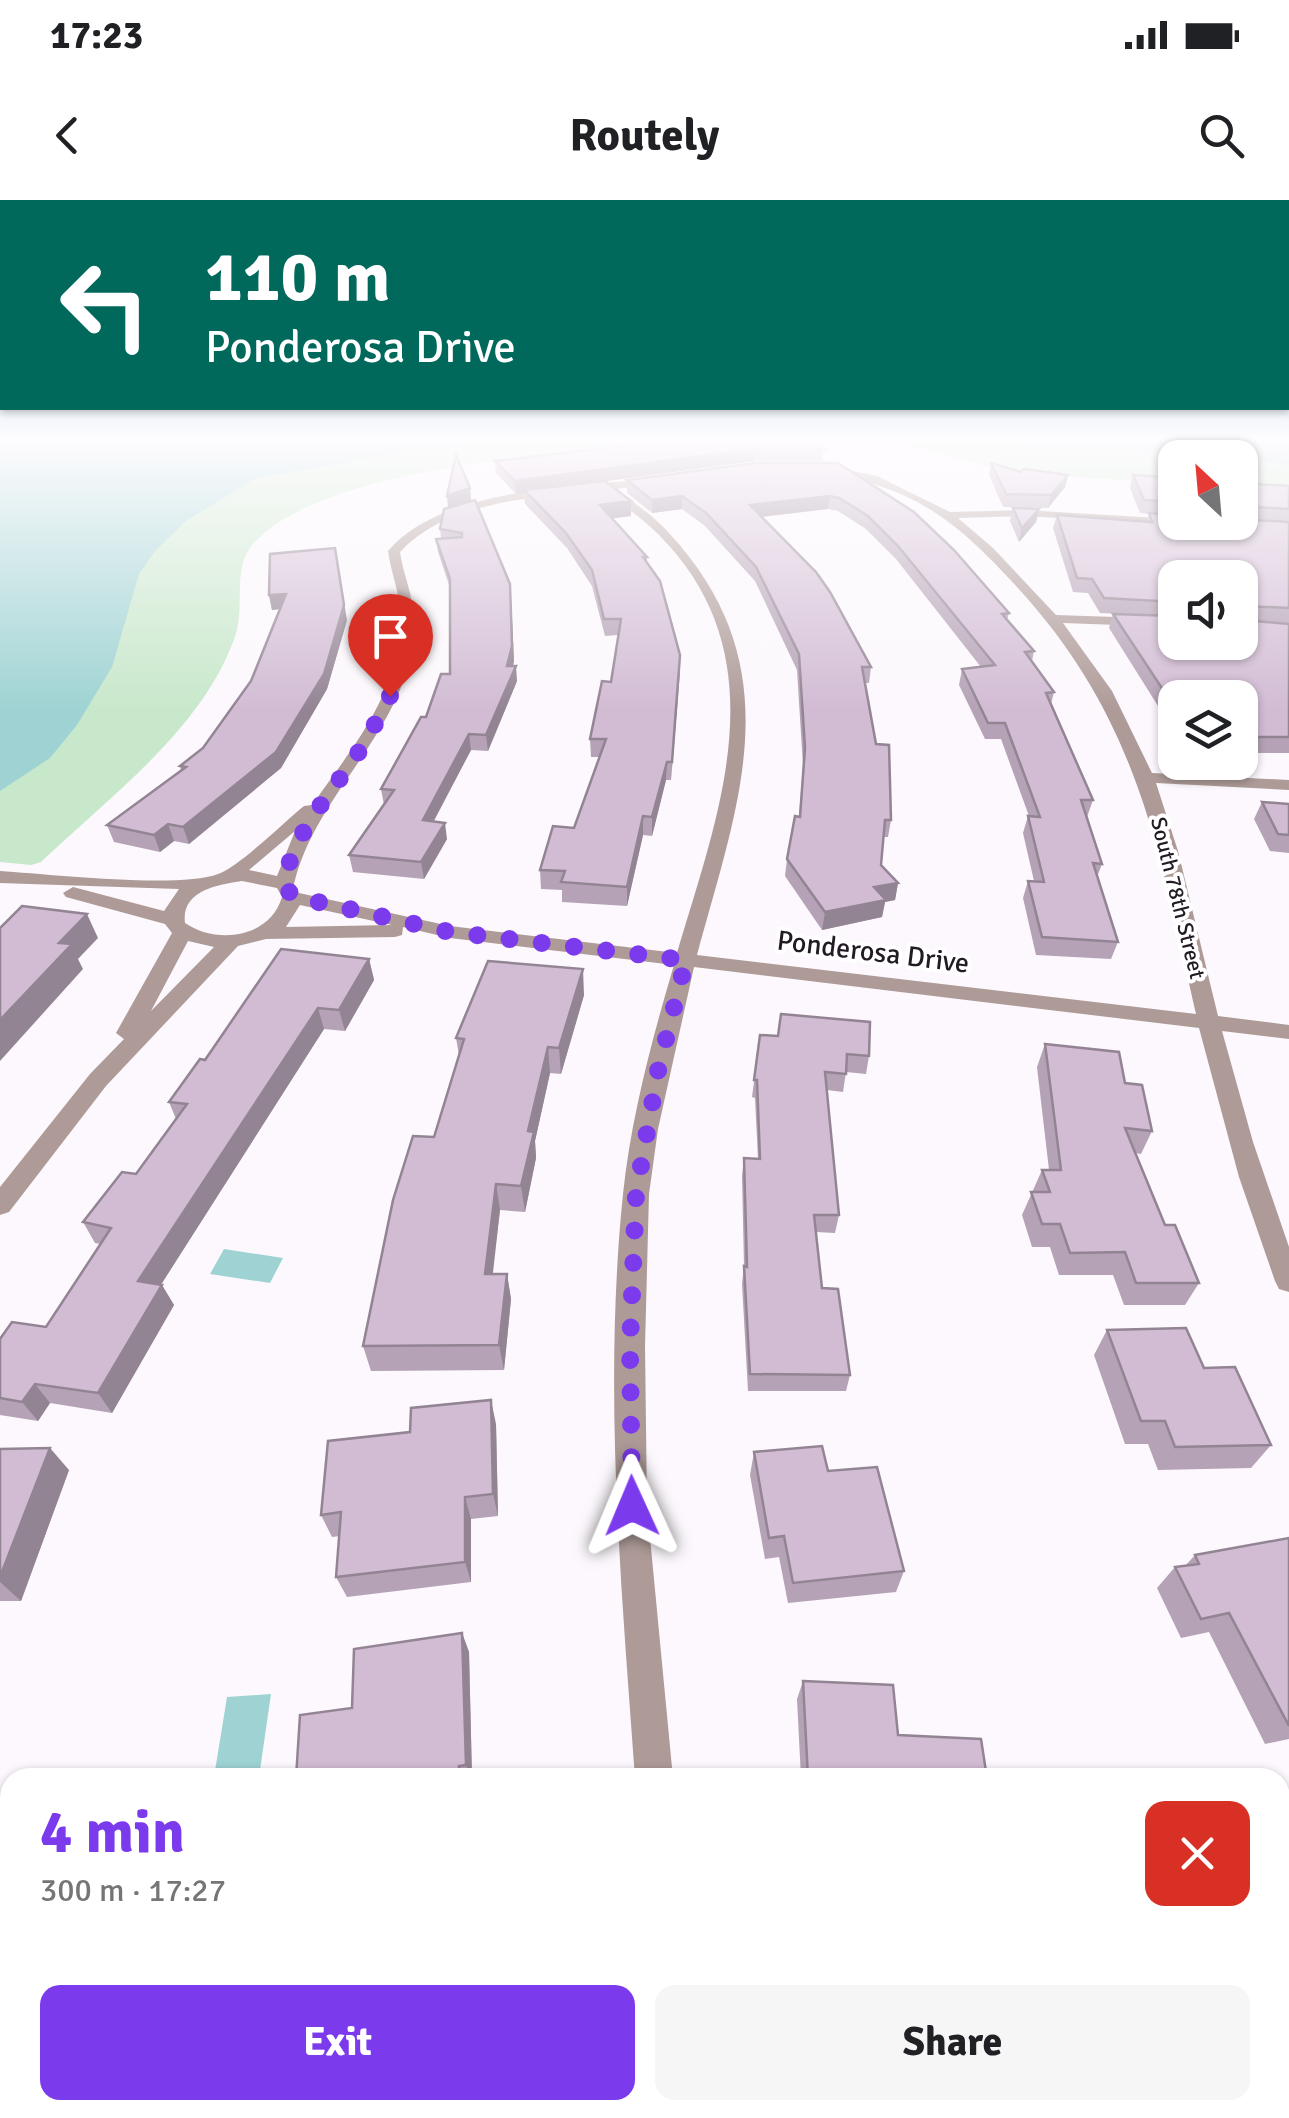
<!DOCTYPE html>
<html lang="en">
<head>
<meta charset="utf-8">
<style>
  :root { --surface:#fff; --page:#f6f6f6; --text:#202124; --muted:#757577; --accent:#7c3aed }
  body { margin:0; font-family:Signika,sans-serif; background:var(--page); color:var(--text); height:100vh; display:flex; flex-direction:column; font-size:38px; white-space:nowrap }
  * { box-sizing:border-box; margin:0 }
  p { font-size:32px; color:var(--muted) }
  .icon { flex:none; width:55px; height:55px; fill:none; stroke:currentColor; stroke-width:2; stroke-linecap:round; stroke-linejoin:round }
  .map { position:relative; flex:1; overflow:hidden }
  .sheet { position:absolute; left:0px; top:1568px; width:1290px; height:352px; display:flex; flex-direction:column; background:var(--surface); border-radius:30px 30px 0 0; box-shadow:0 2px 8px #0004 }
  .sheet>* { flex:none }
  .guide { position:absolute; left:0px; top:0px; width:1290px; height:210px; box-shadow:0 2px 8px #0004; background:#00695c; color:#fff; overflow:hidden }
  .needle { width:65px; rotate:334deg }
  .buttons { position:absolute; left:1158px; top:240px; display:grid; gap:20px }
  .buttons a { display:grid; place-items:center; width:100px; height:100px; border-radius:20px; background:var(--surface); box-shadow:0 2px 8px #0004; font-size:50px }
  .pin { position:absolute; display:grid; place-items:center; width:85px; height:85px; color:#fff; margin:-102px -42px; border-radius:50% 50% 50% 0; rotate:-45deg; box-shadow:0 0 10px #0007 }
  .pin .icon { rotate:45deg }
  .me { position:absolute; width:110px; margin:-55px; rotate:359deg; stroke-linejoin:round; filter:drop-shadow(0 0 8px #0008) }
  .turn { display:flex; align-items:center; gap:35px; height:210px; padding:0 40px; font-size:45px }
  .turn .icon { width:130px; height:130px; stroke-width:2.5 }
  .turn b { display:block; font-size:70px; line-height:85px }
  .round { display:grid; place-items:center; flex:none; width:105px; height:105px; border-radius:20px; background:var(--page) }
  .head { display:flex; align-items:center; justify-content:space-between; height:170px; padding:0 40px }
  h1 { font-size:60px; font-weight:700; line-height:75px; color:var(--accent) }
  .button { display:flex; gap:20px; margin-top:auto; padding:20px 40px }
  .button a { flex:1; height:115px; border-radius:20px; background:var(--accent); color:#fff; font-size:40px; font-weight:700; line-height:115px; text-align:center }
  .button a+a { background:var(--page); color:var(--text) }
  .status { display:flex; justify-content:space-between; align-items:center; height:70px; padding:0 50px; background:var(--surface); direction:ltr }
  .status svg { height:28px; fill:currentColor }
  header { display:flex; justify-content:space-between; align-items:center; height:130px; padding:0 40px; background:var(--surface); font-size:45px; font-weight:700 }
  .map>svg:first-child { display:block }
</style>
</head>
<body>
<div class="status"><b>17:23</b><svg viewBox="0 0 49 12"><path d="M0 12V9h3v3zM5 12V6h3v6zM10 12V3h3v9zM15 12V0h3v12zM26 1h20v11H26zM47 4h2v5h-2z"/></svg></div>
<header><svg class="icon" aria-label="back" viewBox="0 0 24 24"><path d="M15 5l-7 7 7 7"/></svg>Routely<svg class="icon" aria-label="search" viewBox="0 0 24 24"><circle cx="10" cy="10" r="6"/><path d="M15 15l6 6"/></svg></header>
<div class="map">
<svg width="1289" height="1918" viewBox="0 0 1289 1918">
  <rect width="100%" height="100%" fill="#fcf8fd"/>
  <!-- green -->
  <g fill="#c8e8cb">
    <path d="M 0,242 L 662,242 C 559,255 322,266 253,344 C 234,365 243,398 238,424 C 236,438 228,454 222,467 C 181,545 104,602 41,662 L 31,665 L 0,662 Z"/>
    <polygon points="883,242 1289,242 1289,289 1240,286 1240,258 1175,258 1175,283 1015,274 934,251"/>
  </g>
  <!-- water -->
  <g fill="#9fd3d3">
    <polygon points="0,242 464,242 257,278 187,320 155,351 139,374 112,467 77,525 50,558 0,591"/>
    <path d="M 1029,242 L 1289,242 L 1289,265 C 1203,252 1115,257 1029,242 Z"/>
    <polygon points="224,1049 283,1058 270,1083 210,1074"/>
    <polygon points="271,1494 259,1577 214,1577 227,1497"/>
  </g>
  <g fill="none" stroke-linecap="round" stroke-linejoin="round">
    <!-- street -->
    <g fill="#ae9b98" fill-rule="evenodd">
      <path d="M 816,264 L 877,276 L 950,312 L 1024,310 L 1175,319 L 1175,322 L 1180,322 L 1175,325 L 1024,316 L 958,318 L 993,348 L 1056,415 L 1175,419 L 1175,427 L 1063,423 L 1112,491 L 1152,573 L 1289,580 L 1289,590 L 1156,583 L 1178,651 L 1218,816 L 1289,825 L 1289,839 L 1222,831 L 1253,942 L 1289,1047 L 1289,1092 L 1279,1089 L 1275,1081 L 1239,977 L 1199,828 L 694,767 L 658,929 L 649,994 L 645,1146 L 647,1306 L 673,1578 L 635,1578 C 621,1384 603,1189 623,994 C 631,918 652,839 674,765 L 450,738 L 403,727 L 402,735 L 395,737 L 266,739 L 238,746 L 106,886 L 9,1012 L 0,1015 L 0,987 L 90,874 L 124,839 L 116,833 L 172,733 L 165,724 L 66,697 L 63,693 L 73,687 L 164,711 L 179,689 L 0,683 L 0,671 C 48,674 179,689 218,674 C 240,666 283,623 304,606 L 312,605 C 351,550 401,491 401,419 C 401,396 391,374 388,351 C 442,287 578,287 657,278 L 661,283 L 616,289 C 634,303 654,316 669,333 C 793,467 739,600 697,755 L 1196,814 C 1158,646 1138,519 1017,387 C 948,312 912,288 812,269 ZM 605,290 C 622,305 642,318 658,334 C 781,457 719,611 677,753 L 450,726 L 299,693 L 294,684 C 316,589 416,524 414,420 C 414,396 403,375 400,352 C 448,300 538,297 605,290 ZM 295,631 L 277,676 L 249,670 ZM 242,681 L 277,688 L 282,697 C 270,738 217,745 185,723 C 181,691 216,685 242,681 ZM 300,705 L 392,725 L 286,727 ZM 188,741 L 214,747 L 151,811 Z"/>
      <polygon points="424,1910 479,1910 475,1918 420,1918"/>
    </g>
  </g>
  <!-- wall -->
  <g fill="#b5a2b6" fill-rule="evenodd">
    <polygon points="656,242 824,249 822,261 754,261 606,281 631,301 631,316 612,318 647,357 647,363 680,455 671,580 666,580 652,636 643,635 627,706 562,702 562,690 541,689 540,670 574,628 599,557 591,557 590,539 611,482 618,435 605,436 592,386 567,348 525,304 524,293 516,294 496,273 495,261"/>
    <polygon points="838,263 1009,413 1007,420 1034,451 1032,461 1054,492 1051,504 1093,600 1087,617 1102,664 1097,677 1118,742 1111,759 1036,755 1023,698 1028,681 1034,681 1023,633 1028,616 1029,616 1001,539 985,539 959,485 962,469 981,467 896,359 866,329 838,311 828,309 761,317 871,467 869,483 865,483 891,620 888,637 884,637 881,665 898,683 895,700 885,702 882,717 822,730 785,676 787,659 799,617 803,565 797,470 755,381 705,326 682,309 652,313 627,293 627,280"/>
    <polygon points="991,263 1065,287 1048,308 1003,307 989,275"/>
    <path d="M 1133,275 L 1175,278 L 1175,322 L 1240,322 L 1240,283 L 1289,286 L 1289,553 L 1240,553 L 1240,498 L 1175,498 L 1175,533 L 1109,428 L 1113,414 L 1146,415 L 1100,413 L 1088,393 L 1073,392 L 1053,328 L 1057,315 L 1147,321 L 1149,314 L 1140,313 L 1130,288 ZM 1175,378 L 1240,442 L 1175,442 Z"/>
    <polygon points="470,288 471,300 511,398 514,461 513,466 517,481 488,551 471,550 434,621 447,639 424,679 353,672 349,655 384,605 381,589 426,517 450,474 450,388 438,352 436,339 441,338 440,329"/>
    <polygon points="1013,308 1039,309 1036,322 1019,342 1010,321"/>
    <polygon points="269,395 347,420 327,489 281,568 189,644 174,641 160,652 114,642 107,625 181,571 180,566 203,548 251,481 280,409 272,410"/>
    <polygon points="1262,602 1289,604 1289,653 1270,651 1254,619"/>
    <polygon points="369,759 374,780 345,831 324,829 161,1084 174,1105 112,1213 50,1203 38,1221 0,1215 0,1139 46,1127 100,1044 95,1043 83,1022 136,974 176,919 169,902 205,860"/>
    <polygon points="584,795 561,874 550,873 535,941 536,958 525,1012 500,1010 492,1074 507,1074 511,1099 504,1170 371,1171 363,1146 434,937 459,855 456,838"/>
    <polygon points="760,835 869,856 866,874 846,872 843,892 827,890 839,1015 835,1033 816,1032 822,1088 850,1175 846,1191 748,1191 742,1084 744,1066 742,976 744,958 758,959 755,898 752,897"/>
    <polygon points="1045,844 1125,883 1152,931 1141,954 1135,953 1165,1025 1199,1083 1185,1105 1124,1105 1113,1075 1059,1075 1050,1047 1032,1047 1022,1015 1042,970 1049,970 1037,867"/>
    <polygon points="1107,1130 1204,1168 1271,1245 1251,1268 1158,1270 1148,1244 1125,1244 1094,1155"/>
    <polygon points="496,1224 498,1316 471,1319 471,1382 347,1397 336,1377 340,1336 332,1337 321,1315"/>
    <polygon points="0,1249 69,1270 21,1401 0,1401"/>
    <polygon points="754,1252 828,1271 904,1371 896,1392 788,1403 779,1357 765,1359 750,1275"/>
    <polygon points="1289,1338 1289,1539 1265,1544 1209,1432 1181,1438 1157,1388 1175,1367 1185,1366 1195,1355"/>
    <polygon points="462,1433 469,1452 472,1578 296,1578 352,1508"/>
    <polygon points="803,1481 898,1535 987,1578 801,1578 797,1499"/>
    <polygon points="733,1910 886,1910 881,1918 740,1918"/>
  </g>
  <!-- shaded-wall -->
  <g fill="#938494">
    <polygon points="754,249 754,261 526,292 524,290 524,293 516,294 515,281"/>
    <polygon points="1068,275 1065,287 1048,308 1051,295"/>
    <polygon points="470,288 471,300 448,308 447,296"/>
    <polygon points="682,296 682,309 652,313 652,300"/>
    <polygon points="830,296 828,309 749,318 750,305"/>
    <polygon points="631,301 631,316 601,320 600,305"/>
    <polygon points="1039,309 1036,322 1019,342 1022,328"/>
    <polygon points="335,348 347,420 327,489 281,568 189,644 183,627"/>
    <polygon points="286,394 289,408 272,410 269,395"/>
    <polygon points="511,398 514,461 509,481 507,466"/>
    <polygon points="680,455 680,472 671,580 672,562"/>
    <polygon points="516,466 517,481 488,551 486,535"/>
    <polygon points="469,534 471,550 425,637 423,620"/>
    <polygon points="667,562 666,580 652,636 652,617"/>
    <polygon points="643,616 643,635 627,706 627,687"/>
    <polygon points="445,623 447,639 424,679 421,662"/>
    <polygon points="168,624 174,641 160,652 154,635"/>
    <polygon points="898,683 895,700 885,702 882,717 822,730 825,712 874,687"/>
    <polygon points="87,714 98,738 78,759 83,769 0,861 0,820 59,743"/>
    <polygon points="369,759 374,780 345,831 339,810"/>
    <polygon points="583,769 584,795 561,874 559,848"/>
    <polygon points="318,808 324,829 150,1102 138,1081"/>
    <polygon points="548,847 550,873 535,941 536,958 525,1012 521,986 528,931"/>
    <polygon points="496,984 500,1010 490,1099 485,1074"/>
    <polygon points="507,1074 511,1099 504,1170 499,1145"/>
    <polygon points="162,1085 174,1105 112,1213 98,1193"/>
    <polygon points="35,1184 50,1203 38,1221 22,1202"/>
    <polygon points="491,1200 496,1224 498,1316 493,1294"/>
    <polygon points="50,1248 69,1270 21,1401 0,1382 0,1377"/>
    <polygon points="465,1297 471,1319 471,1382 465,1362"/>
    <polygon points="462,1433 469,1452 472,1578 466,1565"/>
  </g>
  <!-- building -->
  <g fill="#d2bcd4" stroke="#938494" stroke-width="2.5">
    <polygon points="656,242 813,242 824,249 754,249 515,281 495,261"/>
    <polygon points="456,255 470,288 447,296"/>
    <polygon points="755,263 838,263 914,312 954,350 1009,413 1002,414 1034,451 1025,452 1054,492 1046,493 1093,600 1081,600 1102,664 1093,663 1118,742 1042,737 1028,681 1044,682 1028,616 1040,617 1005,523 988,523 962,469 995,465 898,346 868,316 839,298 830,296 750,305 816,372 830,392 871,467 862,467 876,544 889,545 891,620 885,620 881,665 898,683 874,687 886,700 825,712 787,659 795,616 800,617 805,548 799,454 756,367 706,313 682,296 652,300 627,280"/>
    <polygon points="991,263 1021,272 1024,269 1068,275 1051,295 1006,294"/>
    <polygon points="1133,275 1175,278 1175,302 1144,300"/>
    <polygon points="605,281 631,301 600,305 647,357 643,357 660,381 680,455 672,562 667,562 652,617 643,616 627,687 561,682 565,671 540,670 553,626 574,628 606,539 590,539 602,481 611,482 621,419 604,419 592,370 566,333 524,290"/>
    <polygon points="1240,283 1289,286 1289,309 1240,306"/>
    <polygon points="475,300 510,384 512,446 507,466 516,466 486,535 469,534 423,620 445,623 421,662 349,655 394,590 381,589 421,517 426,517 441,474 450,474 450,379 436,339 462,337 462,333 440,329 444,309"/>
    <polygon points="1013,308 1039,309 1022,328"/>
    <polygon points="1149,313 1175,315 1175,322 1240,322 1240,319 1289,322 1289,408 1246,406 1242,409 1243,420 1289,424 1289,537 1240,537 1240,498 1175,498 1175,508 1113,414 1175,416 1175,442 1240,442 1240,378 1175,378 1175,402 1104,398 1092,379 1077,378 1057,315 1152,322"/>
    <polygon points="335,348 344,405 324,474 276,552 183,627 168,624 154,635 107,625 186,567 180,566 203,548 251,481 286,394 269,395 270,354"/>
    <polygon points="1262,602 1289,604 1289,635 1278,634"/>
    <polygon points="22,706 87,714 59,743 72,744 0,820 0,728"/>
    <polygon points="281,749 369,759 339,810 318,808 138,1081 162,1085 98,1193 35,1184 22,1202 0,1198 0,1139 12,1122 46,1127 111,1028 83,1022 122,972 136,974 187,904 169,902 200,859 205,860"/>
    <polygon points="488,761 583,769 559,848 548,847 528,931 534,932 521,986 496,984 485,1074 507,1074 499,1145 363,1146 393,1000 413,936 434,937 464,839 456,838"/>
    <polygon points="781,814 870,822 869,856 847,854 846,874 825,872 839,1015 814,1015 822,1088 838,1089 850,1175 750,1174 744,1066 747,1067 744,958 760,959 757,880 754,880 760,835 778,836"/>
    <polygon points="1045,844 1119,852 1125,883 1142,885 1152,931 1125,928 1165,1025 1175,1025 1199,1083 1136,1083 1125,1052 1070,1053 1060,1024 1042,1024 1031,992 1050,992 1042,970 1061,970"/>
    <polygon points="1186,1128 1204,1168 1235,1167 1271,1245 1175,1247 1165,1221 1141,1221 1107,1130"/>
    <polygon points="491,1200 493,1294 465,1297 465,1362 336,1377 341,1312 321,1315 328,1241 410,1232 411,1208"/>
    <polygon points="822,1246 828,1271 877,1267 904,1371 793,1383 784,1336 769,1338 754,1252"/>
    <polygon points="50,1248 0,1377 0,1249"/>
    <polygon points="1289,1338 1289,1526 1229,1413 1201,1419 1175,1367 1199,1364 1195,1355"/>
    <polygon points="462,1433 466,1565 459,1566 459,1578 296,1578 300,1515 352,1508 354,1449"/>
    <polygon points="803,1481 893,1485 898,1535 981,1539 987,1578 808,1578"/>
    <polygon points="740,1910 886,1910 881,1918 747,1918"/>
  </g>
  <!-- sky -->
  <linearGradient id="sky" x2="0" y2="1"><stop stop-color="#8bc0e0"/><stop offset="0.47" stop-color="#fefcfe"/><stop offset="1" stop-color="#fefcfe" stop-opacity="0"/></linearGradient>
  <rect width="1289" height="510" fill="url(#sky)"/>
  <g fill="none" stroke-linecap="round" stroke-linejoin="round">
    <!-- route -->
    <path stroke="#7c3aed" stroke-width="18" stroke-dasharray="0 32.4" d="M 390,496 C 380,514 371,533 360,550 C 332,593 293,632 284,684 L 292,696 L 450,732 L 686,760 L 658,871 L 636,994 L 630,1146 L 632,1306"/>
  </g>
  <g text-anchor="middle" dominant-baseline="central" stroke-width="8" stroke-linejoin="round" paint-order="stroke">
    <!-- far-street labels -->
    <g font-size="22" fill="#231b24" stroke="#fff">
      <text transform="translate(1178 698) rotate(76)">South 78th Street</text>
    </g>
    <!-- street labels -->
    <g font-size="28" fill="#231b24" stroke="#fff">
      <text transform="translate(873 752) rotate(7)">Ponderosa Drive</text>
    </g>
  </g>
</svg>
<div class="buttons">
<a><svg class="needle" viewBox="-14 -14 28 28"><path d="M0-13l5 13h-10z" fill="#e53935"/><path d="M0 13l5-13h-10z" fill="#757577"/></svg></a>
<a><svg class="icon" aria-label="sound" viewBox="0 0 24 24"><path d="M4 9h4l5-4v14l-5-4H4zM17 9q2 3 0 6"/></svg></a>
<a><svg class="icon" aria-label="layers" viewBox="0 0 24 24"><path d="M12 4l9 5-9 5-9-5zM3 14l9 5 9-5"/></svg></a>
</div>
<div class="pin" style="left:390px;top:496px;background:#d93025"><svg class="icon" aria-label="arrive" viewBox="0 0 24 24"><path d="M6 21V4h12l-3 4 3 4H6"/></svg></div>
<svg class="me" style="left:632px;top:1306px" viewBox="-20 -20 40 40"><path d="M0-17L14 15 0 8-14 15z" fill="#7c3aed" stroke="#fff" stroke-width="4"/></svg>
<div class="guide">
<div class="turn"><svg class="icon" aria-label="left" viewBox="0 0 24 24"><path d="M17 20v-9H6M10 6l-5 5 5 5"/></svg><div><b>110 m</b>Ponderosa Drive</div></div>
</div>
<section class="sheet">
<div class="head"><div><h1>4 min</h1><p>300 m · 17:27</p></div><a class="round" style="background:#d93025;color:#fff"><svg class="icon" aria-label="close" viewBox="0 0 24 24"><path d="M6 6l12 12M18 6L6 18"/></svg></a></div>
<div class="button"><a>Exit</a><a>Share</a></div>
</section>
</div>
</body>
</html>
